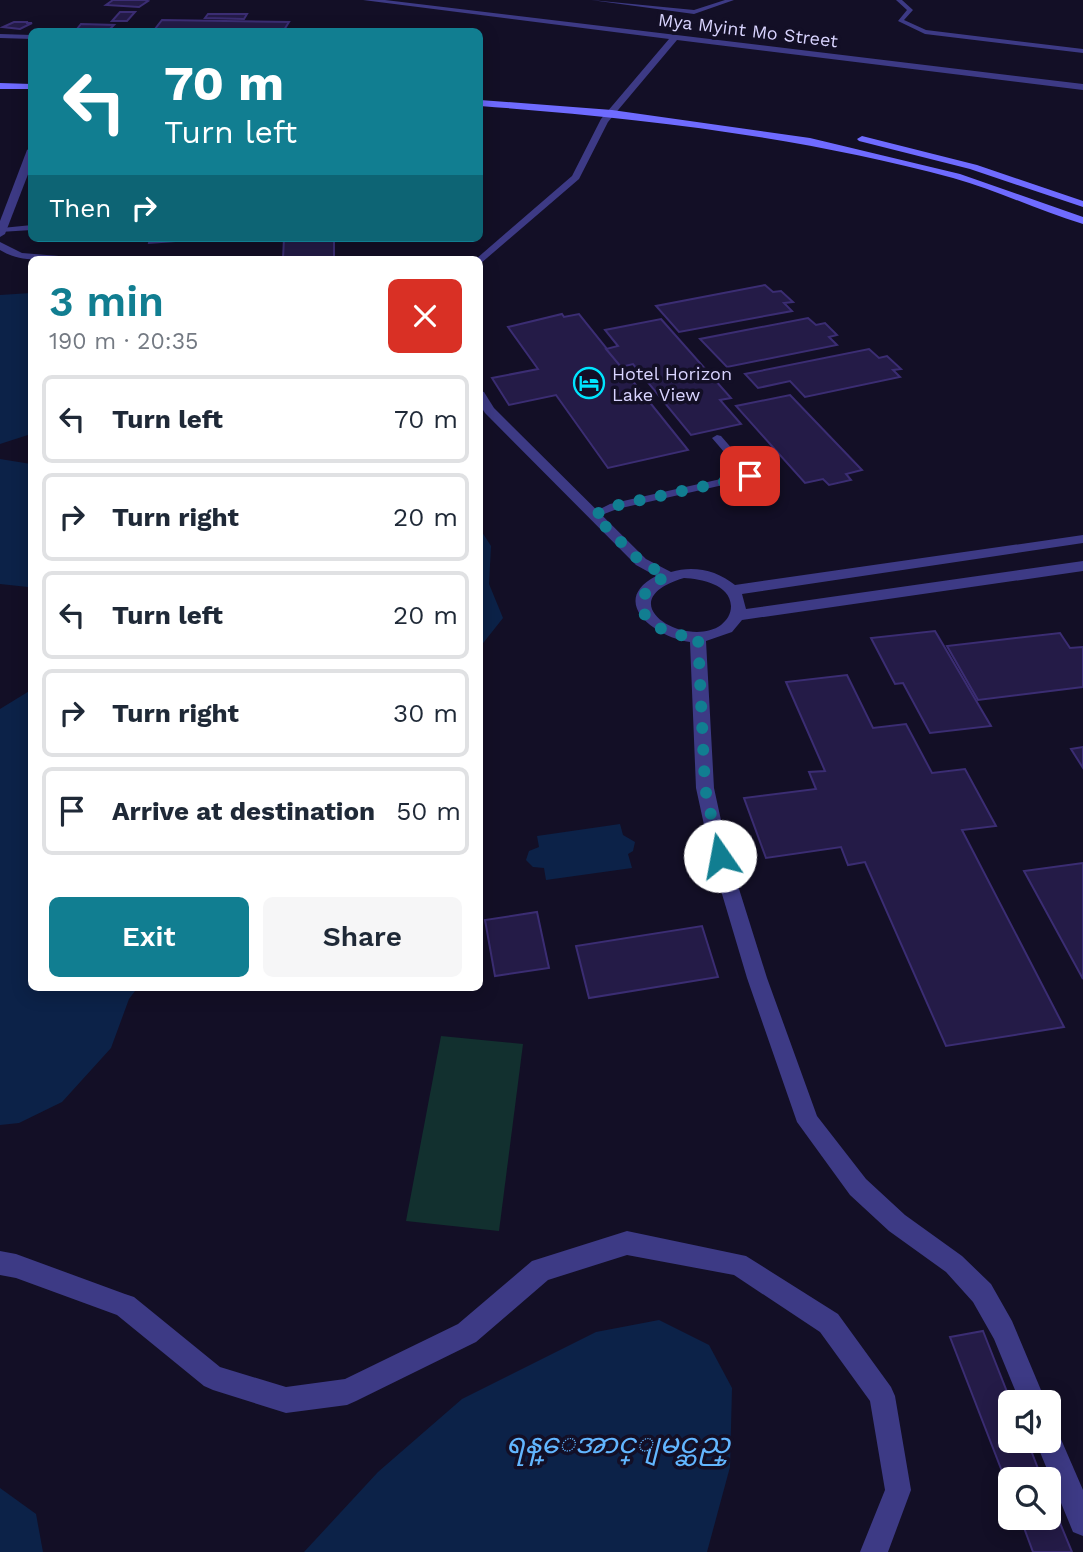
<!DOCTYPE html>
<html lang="en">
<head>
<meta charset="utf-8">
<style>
  :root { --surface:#fff; --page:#f6f6f7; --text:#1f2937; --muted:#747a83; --line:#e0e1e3; --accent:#117e91 }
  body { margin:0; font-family:"Work Sans","Noto Sans Myanmar",sans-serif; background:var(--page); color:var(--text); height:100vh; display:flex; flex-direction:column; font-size:26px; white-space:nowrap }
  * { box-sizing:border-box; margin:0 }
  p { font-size:23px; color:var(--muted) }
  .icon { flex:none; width:38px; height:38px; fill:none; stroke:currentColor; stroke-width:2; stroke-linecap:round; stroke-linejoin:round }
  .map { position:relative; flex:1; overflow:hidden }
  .panel { position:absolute; left:28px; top:256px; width:455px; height:735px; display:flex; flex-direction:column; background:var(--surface); border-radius:10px; box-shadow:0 4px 18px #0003 }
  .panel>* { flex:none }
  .banner { position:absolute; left:28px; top:28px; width:455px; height:214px; border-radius:10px; box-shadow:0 4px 18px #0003; background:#117e91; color:#fff; overflow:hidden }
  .tools { position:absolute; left:998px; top:1390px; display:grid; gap:14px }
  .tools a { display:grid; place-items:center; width:63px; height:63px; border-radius:10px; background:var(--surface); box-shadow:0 4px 18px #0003; font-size:35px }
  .pin { position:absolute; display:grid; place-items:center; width:60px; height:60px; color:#fff; margin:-30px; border-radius:14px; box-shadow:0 4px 10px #0006 }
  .me { position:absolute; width:77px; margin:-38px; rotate:348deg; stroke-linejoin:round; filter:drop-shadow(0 0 5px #0008) }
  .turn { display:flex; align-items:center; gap:24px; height:147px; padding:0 21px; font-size:32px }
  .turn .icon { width:91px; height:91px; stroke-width:2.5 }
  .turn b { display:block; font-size:49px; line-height:60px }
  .then { display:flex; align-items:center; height:66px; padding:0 21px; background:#0003; gap:14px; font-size:26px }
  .round { display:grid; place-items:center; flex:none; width:74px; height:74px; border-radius:10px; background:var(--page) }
  .overview { display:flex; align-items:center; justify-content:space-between; height:119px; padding:0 21px }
  h1 { font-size:42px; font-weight:600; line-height:52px; color:var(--accent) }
  .button { display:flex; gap:14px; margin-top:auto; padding:14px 21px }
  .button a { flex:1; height:80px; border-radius:10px; background:var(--accent); color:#fff; font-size:28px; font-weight:600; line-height:80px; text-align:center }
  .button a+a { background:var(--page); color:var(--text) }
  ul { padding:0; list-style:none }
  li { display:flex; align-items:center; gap:21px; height:88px; margin:0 14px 10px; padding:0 7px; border:4px solid var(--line); border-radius:10px }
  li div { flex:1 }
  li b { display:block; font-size:26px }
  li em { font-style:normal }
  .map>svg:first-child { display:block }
</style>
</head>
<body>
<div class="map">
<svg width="1083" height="1552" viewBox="0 0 1083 1552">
  <rect width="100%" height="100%" fill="#130f26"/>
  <!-- green -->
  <polygon fill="#12302f" points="441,1036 523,1044 499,1231 406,1221"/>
  <!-- water -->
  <g fill="#0c2248">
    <polygon points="31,293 31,434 0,444 0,295"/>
    <polygon points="0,459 31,464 31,590 28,587 0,584"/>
    <polygon points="480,529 491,546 489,584 503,618 480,647"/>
    <polygon points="31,690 32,987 138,987 129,999 111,1048 62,1102 19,1123 0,1125 0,709"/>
    <polygon points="620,824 623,835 635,842 633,851 628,854 632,868 546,880 544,868 533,867 526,860 529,851 539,847 537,836"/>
    <polygon points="659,1320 709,1345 732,1388 730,1467 707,1552 304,1552 378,1472 462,1399 596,1332"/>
    <polygon points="0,1488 36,1514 43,1552 0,1552"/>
  </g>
  <!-- building -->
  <g fill="#241b47" stroke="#3b2d73" stroke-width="2">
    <polygon points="145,0 148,1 139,7 106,5 113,0"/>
    <polygon points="120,12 135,12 127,21 112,21"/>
    <polygon points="208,14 247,14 244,19 205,18"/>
    <polygon points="162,20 289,22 284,30 155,29"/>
    <polygon points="14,22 28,22 26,23 32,23 20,29 3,27"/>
    <polygon points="81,24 114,25 110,29 77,29"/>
    <polygon points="150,238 218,238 149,243"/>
    <polygon points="284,238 334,238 334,259 283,259"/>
    <polygon points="765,285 773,292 781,291 793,302 784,303 792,311 679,332 656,306"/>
    <polygon points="562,314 564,317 579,314 688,450 608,468 556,395 509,405 492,378 538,369 508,327"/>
    <polygon points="808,318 816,325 825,323 837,335 829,337 837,345 727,367 700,339"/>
    <polygon points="661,319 731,398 720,400 741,424 691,435 633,364 621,367 606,349 618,346 605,330"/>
    <polygon points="869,349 879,358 887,356 901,369 893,370 900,377 805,397 790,381 758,388 745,374"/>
    <polygon points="790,395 862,470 846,474 851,480 829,485 823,479 805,483 736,406"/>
    <polygon points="935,631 991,726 930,733 903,683 895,684 871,638"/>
    <polygon points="1060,633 1070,648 1083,647 1083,687 978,700 947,646"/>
    <polygon points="847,675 873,728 906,724 932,773 965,769 996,826 962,830 1064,1027 946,1046 865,862 848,865 841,847 766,858 744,798 816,789 809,772 825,771 786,682"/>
    <polygon points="1083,747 1083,768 1071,749"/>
    <polygon points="1083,863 1083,979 1024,871"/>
    <polygon points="537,912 549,968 495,976 485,920"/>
    <polygon points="702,926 718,977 589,998 576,946"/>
    <polygon points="983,1331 1011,1402 1010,1440 1027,1440 1042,1479 1010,1479 1010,1492 950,1337"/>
    <polygon points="1048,1494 1072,1552 1033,1552 1020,1517 1048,1517"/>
  </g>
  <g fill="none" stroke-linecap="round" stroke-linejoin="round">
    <!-- service -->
    <g fill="#3d3a85" fill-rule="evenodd">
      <polygon points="591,0 694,10 725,0 734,0 694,14"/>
      <polygon points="896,0 902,0 913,10 904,20 926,30 1083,49 1083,53 925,34 898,21 907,10"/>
      <polygon points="0,34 32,35 32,39 0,38"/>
      <polygon points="32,225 32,230 0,232 2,228"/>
      <polygon points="717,435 721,436 754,474 754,478 617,509 594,518 588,515 610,504 743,474 712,438"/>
    </g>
    <!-- minor -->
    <g fill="#3d3a85" fill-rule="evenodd">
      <polygon points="363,0 385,0 1083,84 1083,90 677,40 608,122 579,179 480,264 480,259 476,259 572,176 601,119 669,39"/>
      <polygon points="32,147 32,164 5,234 0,237 0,221 27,150"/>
      <path d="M 0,242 L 22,253 L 59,256 L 64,259 C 41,259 21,263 0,250 Z"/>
      <path d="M 480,391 L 484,392 L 494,408 L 646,559 L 671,572 C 693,565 717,570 735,585 L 1083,535 L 1083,543 L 742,594 L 746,609 L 1083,561 L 1083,571 L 742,620 L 732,632 L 706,641 L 714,788 L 729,857 L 767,978 L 817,1116 L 866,1179 L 905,1215 L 962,1256 L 991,1284 L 1012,1321 L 1046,1402 L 1020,1402 L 994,1339 L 973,1302 L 946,1272 L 889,1231 L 850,1195 L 797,1122 L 747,978 L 711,857 L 696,788 L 690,642 C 657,638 607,602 656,576 L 636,565 L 485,413 L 480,405 ZM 684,578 C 701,579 730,584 731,606 C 731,614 727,620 721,625 C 686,650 606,601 684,578 Z"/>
      <polygon points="627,1231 746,1256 838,1314 891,1387 895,1396 911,1490 888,1552 860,1552 885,1490 870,1401 820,1332 734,1275 627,1255 548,1280 476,1342 356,1401 347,1405 286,1413 213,1390 204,1386 117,1315 16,1278 0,1275 0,1251 16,1254 125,1294 134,1297 220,1367 286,1387 345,1379 458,1324 532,1261"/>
      <polygon points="1048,1426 1057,1430 1083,1490 1083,1536 1073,1532 1035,1440 1048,1440"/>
    </g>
    <!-- secondary -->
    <g fill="#6f6bff" fill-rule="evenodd">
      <polygon points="0,83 32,84 32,89 0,89"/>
      <path d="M 480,100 L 612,110 L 810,138 L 960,174 L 1083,217 L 1083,224 C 1039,211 997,190 953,178 C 798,136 639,118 480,106 Z"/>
      <polygon points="862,136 977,165 1083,201 1083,207 970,169 859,141 857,139"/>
    </g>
  </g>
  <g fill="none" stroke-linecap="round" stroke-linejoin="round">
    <!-- route -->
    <path stroke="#117e91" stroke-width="12" stroke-dasharray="0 21.6" d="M 720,856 L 705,788 L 698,637 C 685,636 672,635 660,628 C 630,611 641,588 667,576 L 641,562 L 594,515 L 614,506 L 750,476"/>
  </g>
  <!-- icons -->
  <defs>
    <g id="hotel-ring" transform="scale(1.575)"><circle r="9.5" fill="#130f26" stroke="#00e5ff" stroke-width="1.5"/><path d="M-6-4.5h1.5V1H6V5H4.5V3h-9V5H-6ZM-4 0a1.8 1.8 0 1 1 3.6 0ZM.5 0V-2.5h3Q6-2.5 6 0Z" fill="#00e5ff"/></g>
  </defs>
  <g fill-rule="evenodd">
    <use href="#hotel-ring" x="589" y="383"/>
  </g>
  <g text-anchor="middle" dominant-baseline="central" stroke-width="7" stroke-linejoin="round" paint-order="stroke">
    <!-- far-street labels -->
    <g font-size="18" fill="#d9d4ff" stroke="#130f26">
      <text transform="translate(748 30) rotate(7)">Mya Myint Mo Street</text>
    </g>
    <!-- far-poi labels -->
    <g font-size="18" fill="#d9d4ff" stroke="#130f26" text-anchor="start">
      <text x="612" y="373">Hotel Horizon<tspan x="612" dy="21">Lake View</tspan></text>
    </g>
    <!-- near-water labels -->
    <g font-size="28" font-style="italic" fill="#62b6ff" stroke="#130f26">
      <text x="618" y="1443">ရန္ေအာင္ျမင္ဆည္</text>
    </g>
  </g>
</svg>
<div class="tools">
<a><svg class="icon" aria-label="sound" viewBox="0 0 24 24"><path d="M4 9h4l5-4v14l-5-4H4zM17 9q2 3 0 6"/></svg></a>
<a><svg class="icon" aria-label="search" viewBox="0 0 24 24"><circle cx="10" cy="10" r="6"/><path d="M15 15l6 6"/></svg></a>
</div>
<div class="pin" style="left:750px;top:476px;background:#d93025"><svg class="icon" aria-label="arrive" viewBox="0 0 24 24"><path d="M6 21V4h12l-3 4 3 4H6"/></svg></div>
<svg class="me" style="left:720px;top:856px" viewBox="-20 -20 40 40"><circle r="19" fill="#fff"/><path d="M0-13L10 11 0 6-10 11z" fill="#117e91"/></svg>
<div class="banner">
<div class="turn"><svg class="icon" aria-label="left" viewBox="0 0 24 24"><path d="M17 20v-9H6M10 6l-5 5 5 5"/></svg><div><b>70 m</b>Turn left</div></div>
<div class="then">Then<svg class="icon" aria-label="right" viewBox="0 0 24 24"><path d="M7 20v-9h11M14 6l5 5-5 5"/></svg></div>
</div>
<section class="panel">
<div class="overview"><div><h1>3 min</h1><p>190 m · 20:35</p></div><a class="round" style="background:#d93025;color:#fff"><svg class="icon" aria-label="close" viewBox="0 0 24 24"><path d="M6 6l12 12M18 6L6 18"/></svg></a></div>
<ul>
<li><svg class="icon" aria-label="left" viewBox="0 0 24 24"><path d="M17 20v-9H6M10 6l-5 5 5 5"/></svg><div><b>Turn left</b></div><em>70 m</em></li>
<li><svg class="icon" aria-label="right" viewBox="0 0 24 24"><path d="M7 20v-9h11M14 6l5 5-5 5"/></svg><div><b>Turn right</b></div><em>20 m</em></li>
<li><svg class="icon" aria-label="left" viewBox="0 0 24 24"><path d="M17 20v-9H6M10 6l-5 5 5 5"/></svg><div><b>Turn left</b></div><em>20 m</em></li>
<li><svg class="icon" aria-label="right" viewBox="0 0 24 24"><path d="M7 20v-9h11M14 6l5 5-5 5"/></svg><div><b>Turn right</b></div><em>30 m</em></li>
<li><svg class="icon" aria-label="arrive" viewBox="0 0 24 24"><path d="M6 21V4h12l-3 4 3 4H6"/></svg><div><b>Arrive at destination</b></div><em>50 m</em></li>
</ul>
<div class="button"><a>Exit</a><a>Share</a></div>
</section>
</div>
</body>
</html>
